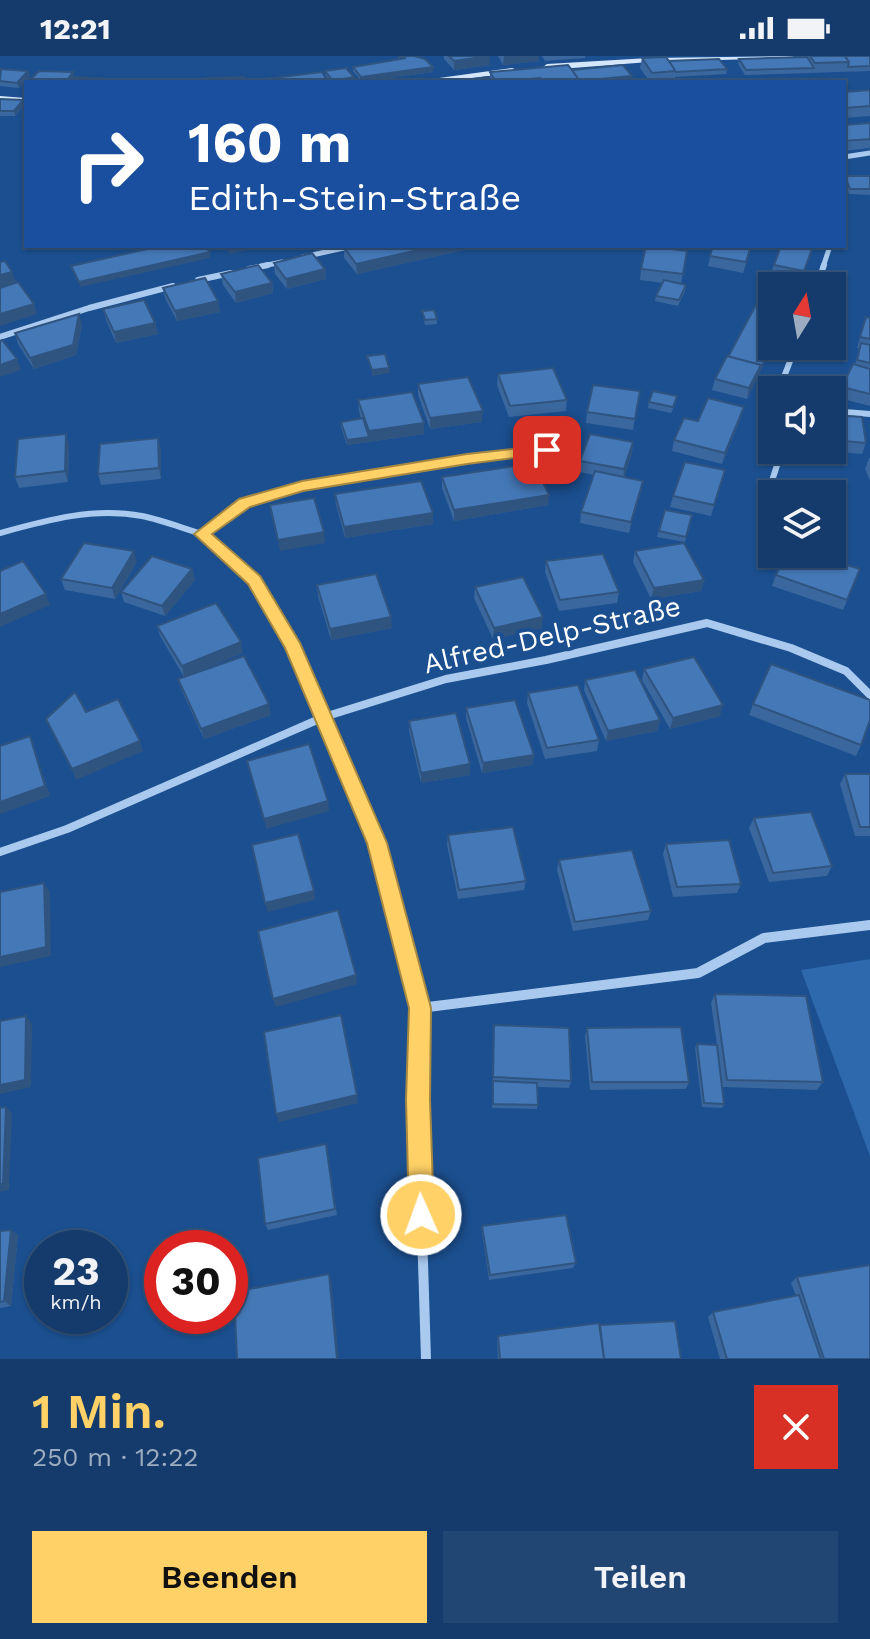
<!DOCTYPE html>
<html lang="de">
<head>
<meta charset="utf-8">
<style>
  :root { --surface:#143b6b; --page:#214673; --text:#f1f3f6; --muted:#9dadc1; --line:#33557e; --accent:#ffd166 }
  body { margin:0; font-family:"Work Sans",sans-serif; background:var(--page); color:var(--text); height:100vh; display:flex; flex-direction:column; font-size:30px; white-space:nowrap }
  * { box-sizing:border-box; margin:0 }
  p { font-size:26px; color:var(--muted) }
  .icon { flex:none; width:44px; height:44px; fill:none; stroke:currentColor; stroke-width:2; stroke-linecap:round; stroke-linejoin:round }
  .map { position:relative; height:1303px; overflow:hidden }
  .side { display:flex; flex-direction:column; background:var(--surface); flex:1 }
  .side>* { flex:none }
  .hud { position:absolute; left:24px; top:24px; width:822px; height:168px; border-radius:0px; box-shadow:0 2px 6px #0004,0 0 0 2px var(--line); background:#1a4fa0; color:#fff; overflow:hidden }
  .needle { width:52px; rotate:11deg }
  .buttons { position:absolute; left:758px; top:216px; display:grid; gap:16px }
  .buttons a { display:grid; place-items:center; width:88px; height:88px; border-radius:0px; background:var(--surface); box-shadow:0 2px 6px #0004,0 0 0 2px var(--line); font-size:40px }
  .speed { position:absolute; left:24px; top:1174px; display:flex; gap:16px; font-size:40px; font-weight:700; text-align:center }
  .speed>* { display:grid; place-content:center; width:104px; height:104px; border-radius:50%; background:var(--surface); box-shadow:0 2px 6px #0004,0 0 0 2px var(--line); line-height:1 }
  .speed small { font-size:20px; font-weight:400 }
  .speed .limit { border:12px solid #d22; background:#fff; color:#111 }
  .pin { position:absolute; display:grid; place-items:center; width:68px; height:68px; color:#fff; margin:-34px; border-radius:16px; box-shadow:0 4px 12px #0006 }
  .me { position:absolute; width:88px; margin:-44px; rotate:358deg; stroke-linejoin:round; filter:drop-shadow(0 0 6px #0008) }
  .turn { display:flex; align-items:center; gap:28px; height:168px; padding:0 32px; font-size:36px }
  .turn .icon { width:104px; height:104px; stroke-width:2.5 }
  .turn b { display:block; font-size:56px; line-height:68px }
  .round { display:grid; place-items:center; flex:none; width:84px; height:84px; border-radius:0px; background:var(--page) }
  .summary { display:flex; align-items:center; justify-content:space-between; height:136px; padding:0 32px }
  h1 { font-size:48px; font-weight:600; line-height:60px; color:var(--accent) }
  .action { display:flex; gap:16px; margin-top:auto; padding:16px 32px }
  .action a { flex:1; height:92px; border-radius:0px; background:var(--accent); color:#111; font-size:32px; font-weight:600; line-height:92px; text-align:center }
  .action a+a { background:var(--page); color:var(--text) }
  .status { display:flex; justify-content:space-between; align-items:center; height:56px; padding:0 40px; background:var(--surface); direction:ltr }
  .status svg { height:22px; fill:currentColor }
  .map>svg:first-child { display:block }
</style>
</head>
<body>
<div class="status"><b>12:21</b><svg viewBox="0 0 49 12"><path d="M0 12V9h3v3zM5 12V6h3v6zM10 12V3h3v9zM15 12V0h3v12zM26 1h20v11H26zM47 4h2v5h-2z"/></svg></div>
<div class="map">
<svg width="870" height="1303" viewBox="0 0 870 1303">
  <rect width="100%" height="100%" fill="#1b4f8f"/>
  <!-- green -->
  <polygon fill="#2e69ad" points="870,903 870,1100 801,914"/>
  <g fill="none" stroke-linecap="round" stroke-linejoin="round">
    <!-- street-far3 -->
    <g stroke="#a9c9ee" stroke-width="5">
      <polyline points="844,101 870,97"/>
      <polyline points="303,201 353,190"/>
      <polyline points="258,211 282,206"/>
      <polyline points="823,211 830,190"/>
    </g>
    <!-- street-far2 -->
    <g stroke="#a9c9ee" stroke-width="6">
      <polyline points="249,213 268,209"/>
      <polyline points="198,224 231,217"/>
      <polyline points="817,230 824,209"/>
      <polyline points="0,281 89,252 173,230"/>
      <polyline points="782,334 780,331 796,290"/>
      <polyline points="832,355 870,358"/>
      <polyline points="768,437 782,394"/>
      <path d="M 0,477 C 47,464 93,451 142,460 C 162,464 182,472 202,478 L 209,485"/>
      <polyline points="202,478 245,447 302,430 467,403 547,394"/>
    </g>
    <!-- street-far1 -->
    <g stroke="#a9c9ee" stroke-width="8">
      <polyline points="207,483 254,524 293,592 377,787 391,841"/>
      <polyline points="0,796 67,773 324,661 446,623 546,604 707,567 791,592 846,615 870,639"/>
    </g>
    <!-- street -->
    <g stroke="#a9c9ee" stroke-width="10">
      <polyline points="390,839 420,952 418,1044 426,1303"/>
      <polyline points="420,952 698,917 764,882 870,869"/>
    </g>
    <!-- secondary -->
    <g fill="#d6e6fa" fill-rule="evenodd">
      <polygon points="794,0 790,2 649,6 547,14 543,11 547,8 649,2"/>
      <polygon points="512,12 515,13 515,17 437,26 410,26"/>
      <polygon points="0,40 26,42 26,48 0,46"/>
    </g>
  </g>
  <!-- wall -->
  <g fill="#3a679d">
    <polygon points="444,0 490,0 490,9 454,14 444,3"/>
    <polygon points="498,0 539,0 539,5 503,9"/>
    <polygon points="542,0 585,0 585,2 545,5"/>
    <polygon points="807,0 870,0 870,15 745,19 738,8 739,3"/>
    <polygon points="399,1 425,3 433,16 362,26 353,15 353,11 399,3"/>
    <polygon points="642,2 669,5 727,13 726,18 675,21 675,25 650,26 640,12"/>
    <polygon points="0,14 28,15 30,20 19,32 0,30"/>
    <polygon points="572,14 631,25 620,26 451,26 490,24 490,16"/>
    <polygon points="325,15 355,26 331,26 326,20"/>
    <polygon points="870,34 870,60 844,62 844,36"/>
    <polygon points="0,43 23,44 24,49 15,60 0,60"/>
    <polygon points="870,67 870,92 844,95 844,69"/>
    <polygon points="845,120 870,120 870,139 849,138 844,126"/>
    <polygon points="482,190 357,218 344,202 344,191"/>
    <polygon points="713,190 752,190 743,217 708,210"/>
    <polygon points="813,190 803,220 772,214 774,209"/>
    <polygon points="687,195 681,228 686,229 685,235 678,250 655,245 656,240 663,227 640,224 641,213"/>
    <polygon points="274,207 325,213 326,223 287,233 275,218"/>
    <polygon points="221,218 272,227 273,237 236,247 223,229"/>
    <polygon points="772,230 772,290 747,343 712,334 715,323 728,301 758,245 759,240"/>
    <polygon points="163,232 218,245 220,256 177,265 165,242"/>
    <polygon points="103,253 155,267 158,278 116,287 106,264"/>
    <polygon points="422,255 437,263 437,268 425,269"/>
    <polygon points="866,261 870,262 870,350 839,342 842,331 855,309 859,292 857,292"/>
    <polygon points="82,268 76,299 34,313 18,288 15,277"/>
    <polygon points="498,318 567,344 566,355 509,361 497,329"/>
    <polygon points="418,328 482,366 430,373 418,339"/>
    <polygon points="640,335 633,374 586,367 587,356"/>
    <polygon points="358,344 424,378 347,389 341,371 341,366 361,363 359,355"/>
    <polygon points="649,346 676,346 671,357 648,352"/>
    <polygon points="832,359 866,387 862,398 827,395 832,394"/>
    <polygon points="741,361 722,408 672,395 674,384 698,365"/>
    <polygon points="633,386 632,397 624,421 643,425 629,477 580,467 581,456 594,419 579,416 580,405"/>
    <polygon points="69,389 68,426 19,432 15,421"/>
    <polygon points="161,393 161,423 101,429 98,418"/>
    <polygon points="869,402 870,402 870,425 865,413"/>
    <polygon points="725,414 711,460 670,451 673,440"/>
    <polygon points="442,421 548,449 454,465 442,432"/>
    <polygon points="335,438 433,468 345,482 336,449"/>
    <polygon points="665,454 692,459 685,486 657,481"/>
    <polygon points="635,495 704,524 701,535 651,543 633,506"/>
    <polygon points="546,505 619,536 617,547 559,555 545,516"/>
    <polygon points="137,506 115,543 65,534 61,523"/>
    <polygon points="192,513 195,524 165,560 124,546 121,536"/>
    <polygon points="860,513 843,554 772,530 776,519"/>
    <polygon points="317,529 392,572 331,584 318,540"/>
    <polygon points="475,531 542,572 493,583 474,542"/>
    <polygon points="157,570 243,597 191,618 271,659 204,683 181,633 178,623 184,621 160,580"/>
    <polygon points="644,613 720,660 670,673 642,624"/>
    <polygon points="585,624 660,664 657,675 606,685 584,634"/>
    <polygon points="528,637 599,684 597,695 545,703 527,647"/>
    <polygon points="753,648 861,689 856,700 749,659"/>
    <polygon points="466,652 534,699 532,709 482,717 466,662"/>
    <polygon points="409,665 470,708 470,719 421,727 409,675"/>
    <polygon points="845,718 870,718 870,780 855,780 840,728"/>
    <polygon points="754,762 832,810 827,820 769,826 749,772"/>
    <polygon points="448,779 526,825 524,834 458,843 447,789"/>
    <polygon points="666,788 741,828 737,837 673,841 663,798"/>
    <polygon points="559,804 651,855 648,864 573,875 557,814"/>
    <polygon points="715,938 823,1026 817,1034 723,1031 724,1048 722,1052 702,1051 695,992 697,988 717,989 711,947"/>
    <polygon points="494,969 571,1025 569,1032 538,1031 537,1053 492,1052"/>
    <polygon points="587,972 689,1026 686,1033 590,1034 585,980"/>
    <polygon points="326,1088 337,1159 268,1174 265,1168"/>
    <polygon points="482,1170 576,1207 573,1212 489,1224 482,1176"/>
    <polygon points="11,1174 18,1179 11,1250 0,1252 0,1175"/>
    <polygon points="797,1221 870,1303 720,1303 708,1261 713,1256 796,1240 791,1227"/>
    <polygon points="600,1269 681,1303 498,1303 497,1286 498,1280"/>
  </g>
  <!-- shaded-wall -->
  <g fill="#305480">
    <polygon points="490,0 490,9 454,14 454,5"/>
    <polygon points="504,0 539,0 539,5 503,9"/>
    <polygon points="433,11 433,16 362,26 361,21"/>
    <polygon points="28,15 30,20 19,32 17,27"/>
    <polygon points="73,16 75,26 66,26"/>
    <polygon points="632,20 631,25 580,26 580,25"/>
    <polygon points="354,21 355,26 333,26 333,25"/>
    <polygon points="540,22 540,26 503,26"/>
    <polygon points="23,44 24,49 15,60 14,55"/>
    <polygon points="240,190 265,190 229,198 228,193"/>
    <polygon points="436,190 482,190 357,218 356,208"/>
    <polygon points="210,196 210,202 80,231 79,226"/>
    <polygon points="325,213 326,223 287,233 286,223"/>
    <polygon points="12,216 16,226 0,231 0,219"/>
    <polygon points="272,227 273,237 236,247 235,236"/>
    <polygon points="218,245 220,256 177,265 175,255"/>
    <polygon points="34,248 37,258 0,270 0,258"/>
    <polygon points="79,258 82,268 76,299 34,313 30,302"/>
    <polygon points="155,267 158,278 116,287 114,276"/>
    <polygon points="772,289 772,290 747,343 749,332"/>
    <polygon points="17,303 21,314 0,321 0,309"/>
    <polygon points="389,312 390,317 372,320 372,314"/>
    <polygon points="744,351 741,361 722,408 725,397"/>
    <polygon points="483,355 482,366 430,373 430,362"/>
    <polygon points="424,367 424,378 347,389 347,384 369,381 369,375"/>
    <polygon points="66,378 69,389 68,426 65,415"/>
    <polygon points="158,382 161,393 161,423 159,412"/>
    <polygon points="633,386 632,397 623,424 624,413"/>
    <polygon points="643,425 641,436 629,477 631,466"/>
    <polygon points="549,439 548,449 454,465 454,454"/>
    <polygon points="433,457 433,468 345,482 344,471"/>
    <polygon points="324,476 325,487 280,495 278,484"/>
    <polygon points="134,495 137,506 115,543 112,532"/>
    <polygon points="192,513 195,524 165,560 162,550"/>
    <polygon points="704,524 701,535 651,543 654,532"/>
    <polygon points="46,538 50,549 0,571 0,558"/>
    <polygon points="391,561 392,572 331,584 330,573"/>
    <polygon points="543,561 542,572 493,583 494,572"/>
    <polygon points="241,586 243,597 184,621 182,610"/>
    <polygon points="269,648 271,659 204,683 201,673"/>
    <polygon points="723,649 720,660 670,673 673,662"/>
    <polygon points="660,664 657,675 606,685 608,675"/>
    <polygon points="30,680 34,690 50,740 0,758 0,746"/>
    <polygon points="140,685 143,695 76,724 72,713"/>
    <polygon points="534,699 532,709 482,717 483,707"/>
    <polygon points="470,708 470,719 421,727 421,717"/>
    <polygon points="328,745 329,755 266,773 264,763"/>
    <polygon points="44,827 50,836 51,900 0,911 0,901"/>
    <polygon points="314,835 315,844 268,856 265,847"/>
    <polygon points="356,919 357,928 276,951 273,943"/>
    <polygon points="26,960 32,968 31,1031 0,1038 0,1029"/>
    <polygon points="357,1039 358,1047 279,1066 276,1058"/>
    <polygon points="6,1051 12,1058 9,1134 0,1136"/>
    <polygon points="11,1174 18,1179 11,1250 4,1245"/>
    <polygon points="329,1218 331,1223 339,1303 337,1303"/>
  </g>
  <!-- building -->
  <g fill="#4478b7" stroke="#305480" stroke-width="2">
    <polygon points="400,0 414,0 425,3 433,11 361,21 353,11 406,2 399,1"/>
    <polygon points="449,0 490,0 454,5"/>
    <polygon points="810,0 845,0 849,6 815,7"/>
    <polygon points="845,0 870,0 870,10 848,11 849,6"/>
    <polygon points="666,1 676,15 652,17 642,2"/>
    <polygon points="807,1 814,12 746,14 739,3"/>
    <polygon points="719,3 727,13 676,16 669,5"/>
    <polygon points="568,9 579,23 543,26 540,22 496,26 490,16"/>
    <polygon points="623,9 632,20 580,25 572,14"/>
    <polygon points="346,12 354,21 333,25 325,15"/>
    <polygon points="1,13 28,15 17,27 0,25"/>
    <polygon points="39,15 73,16 66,26 30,24"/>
    <polygon points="322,16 328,26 247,25"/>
    <polygon points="74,21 107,23 105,26 70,26"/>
    <polygon points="244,21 248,26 204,26 207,22"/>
    <polygon points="488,21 492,26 451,26"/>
    <polygon points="131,24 172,26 129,26"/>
    <polygon points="870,34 870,50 844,52 844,36"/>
    <polygon points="0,43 23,44 14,55 0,55"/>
    <polygon points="870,67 870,83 844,85 844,69"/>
    <polygon points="845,120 870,120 870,133 850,133"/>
    <polygon points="161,190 205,190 210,196 79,226 71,210"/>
    <polygon points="350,190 436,190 356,208 344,191"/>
    <polygon points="646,190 687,195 683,218 641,213"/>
    <polygon points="713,190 751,190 746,206 710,200"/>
    <polygon points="781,190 813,190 804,215 774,209"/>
    <polygon points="312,197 325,213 286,223 274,207"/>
    <polygon points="5,205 12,216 0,219 0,206"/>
    <polygon points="258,209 272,227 235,236 221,218"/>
    <polygon points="205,222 218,245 175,255 163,232"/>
    <polygon points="768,222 800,229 772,230 772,243 759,240"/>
    <polygon points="664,224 686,229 679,244 656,240"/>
    <polygon points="18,226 34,248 0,258 0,232"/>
    <polygon points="144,244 155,267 114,276 103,253"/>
    <polygon points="758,245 772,248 772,289 760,314 761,309 728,301"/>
    <polygon points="434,254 437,263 425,264 422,255"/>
    <polygon points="79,258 73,289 30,302 15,277"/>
    <polygon points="866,261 870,262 870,283 860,281"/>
    <polygon points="2,284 17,303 0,309 0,285"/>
    <polygon points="861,287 870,289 870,307 857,304"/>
    <polygon points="385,298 389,312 372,314 367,300"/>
    <polygon points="727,300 761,309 749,332 715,323"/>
    <polygon points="853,308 870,313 870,338 842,331"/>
    <polygon points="553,312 567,344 510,350 498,318"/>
    <polygon points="468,321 483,355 430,362 418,328"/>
    <polygon points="593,329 640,335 635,363 587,356"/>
    <polygon points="653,335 677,340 673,351 649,346"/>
    <polygon points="412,336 424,367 369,375 358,344"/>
    <polygon points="708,342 744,351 725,397 674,384 684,362 698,365"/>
    <polygon points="832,359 862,361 866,387 832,384"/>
    <polygon points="363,362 369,381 347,384 341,366"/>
    <polygon points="66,378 65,415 15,421 18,383"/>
    <polygon points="590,378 633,386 624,413 580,405"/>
    <polygon points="158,382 159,412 98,418 100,388"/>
    <polygon points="685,406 725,414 714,449 673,440"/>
    <polygon points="534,407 549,439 454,454 442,421"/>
    <polygon points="595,415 643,425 631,466 581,456"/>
    <polygon points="421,425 433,457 344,471 335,438"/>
    <polygon points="314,442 324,476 278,484 270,449"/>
    <polygon points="665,454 692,459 686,481 659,475"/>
    <polygon points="832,484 844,488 837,506 860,513 847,544 776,519 786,498 832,498"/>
    <polygon points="84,487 134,495 112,532 61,523"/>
    <polygon points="684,487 704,524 654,532 635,495"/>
    <polygon points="603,498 619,536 560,544 546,505"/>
    <polygon points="152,500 192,513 162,550 121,536"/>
    <polygon points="23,505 46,538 0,558 0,515"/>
    <polygon points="376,518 391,561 330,573 317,529"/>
    <polygon points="523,521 543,561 494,572 475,531"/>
    <polygon points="216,547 241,586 182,610 157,570"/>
    <polygon points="244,600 269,648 201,673 178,623"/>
    <polygon points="694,601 723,649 673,662 644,613"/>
    <polygon points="771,608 870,644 870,664 861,689 753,648"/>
    <polygon points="635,614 660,664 608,675 585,624"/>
    <polygon points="578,629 599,684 547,692 528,637"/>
    <polygon points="75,636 86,656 118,643 140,685 72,713 46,663"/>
    <polygon points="515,644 534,699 483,707 466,652"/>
    <polygon points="456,657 470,708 421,717 409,665"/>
    <polygon points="30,680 45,730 0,746 0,690"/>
    <polygon points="309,688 328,745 264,763 247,705"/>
    <polygon points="845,718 870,718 870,771 860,771"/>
    <polygon points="811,756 832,810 773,817 754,762"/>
    <polygon points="513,771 526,825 459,834 448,779"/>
    <polygon points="298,778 314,835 265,847 252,789"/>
    <polygon points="729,784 741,828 677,831 666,788"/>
    <polygon points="632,794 651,855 575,866 559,804"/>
    <polygon points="44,827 46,891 0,901 0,836"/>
    <polygon points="338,854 356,919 273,943 258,875"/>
    <polygon points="715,938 806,940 823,1026 727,1024"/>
    <polygon points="341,959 357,1039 276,1058 264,976"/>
    <polygon points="26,960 25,1024 0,1029 0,965"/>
    <polygon points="494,969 569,972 571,1025 493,1021"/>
    <polygon points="681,971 689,1026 592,1026 587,972"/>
    <polygon points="697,988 717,989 724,1048 704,1047"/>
    <polygon points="493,1025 537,1027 538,1049 493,1048"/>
    <polygon points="6,1051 3,1128 0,1128 0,1052"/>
    <polygon points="326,1088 335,1153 265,1168 258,1102"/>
    <polygon points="566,1159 576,1207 490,1219 482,1170"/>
    <polygon points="11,1174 4,1245 0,1246 0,1175"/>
    <polygon points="870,1209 870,1303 824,1303 797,1221"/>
    <polygon points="329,1218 337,1303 237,1303 234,1236"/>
    <polygon points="799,1239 821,1303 727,1303 713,1256"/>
    <polygon points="675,1265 681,1303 604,1303 600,1269"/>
    <polygon points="599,1267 604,1303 500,1303 498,1280"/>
  </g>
  <!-- route -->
  <polygon fill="#ffd166" stroke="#a68842" stroke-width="2" points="547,389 552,391 552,397 467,408 303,435 250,451 212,478 260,520 300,587 387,787 431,952 430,1044 434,1159 430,1168 421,1172 412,1168 409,1159 406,1044 409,952 367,787 285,592 248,528 194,478 239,443 302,425 467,398"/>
  <g text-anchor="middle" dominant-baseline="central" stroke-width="8" stroke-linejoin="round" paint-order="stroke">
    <!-- street labels -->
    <g font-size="28" fill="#fff" stroke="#1b4f8f">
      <text transform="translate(552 579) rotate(-13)">Alfred-Delp-Straße</text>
    </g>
  </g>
</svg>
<div class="buttons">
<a><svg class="needle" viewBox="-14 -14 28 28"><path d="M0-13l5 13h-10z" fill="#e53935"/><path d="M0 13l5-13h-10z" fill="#9dadc1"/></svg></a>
<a><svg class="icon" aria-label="sound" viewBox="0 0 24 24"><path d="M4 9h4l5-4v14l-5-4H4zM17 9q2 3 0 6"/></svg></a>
<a><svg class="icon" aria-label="layers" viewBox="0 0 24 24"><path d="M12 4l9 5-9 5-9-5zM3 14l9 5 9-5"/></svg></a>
</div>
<div class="speed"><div>23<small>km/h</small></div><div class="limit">30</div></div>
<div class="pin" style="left:547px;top:394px;background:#d93025"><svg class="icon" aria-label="arrive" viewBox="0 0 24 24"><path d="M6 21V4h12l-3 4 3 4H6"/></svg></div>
<svg class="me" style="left:421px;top:1159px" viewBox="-20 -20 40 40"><circle r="17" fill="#ffd166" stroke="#fff" stroke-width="3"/><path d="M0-11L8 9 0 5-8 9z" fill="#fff"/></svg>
<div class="hud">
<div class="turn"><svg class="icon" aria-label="right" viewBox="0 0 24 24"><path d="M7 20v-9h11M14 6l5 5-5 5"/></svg><div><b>160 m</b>Edith-Stein-Straße</div></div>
</div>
</div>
<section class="side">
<div class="summary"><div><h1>1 Min.</h1><p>250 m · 12:22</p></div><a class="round" style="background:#d93025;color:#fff"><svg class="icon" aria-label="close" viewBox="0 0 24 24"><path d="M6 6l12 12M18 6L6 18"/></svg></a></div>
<div class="action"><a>Beenden</a><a>Teilen</a></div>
</section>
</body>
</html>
